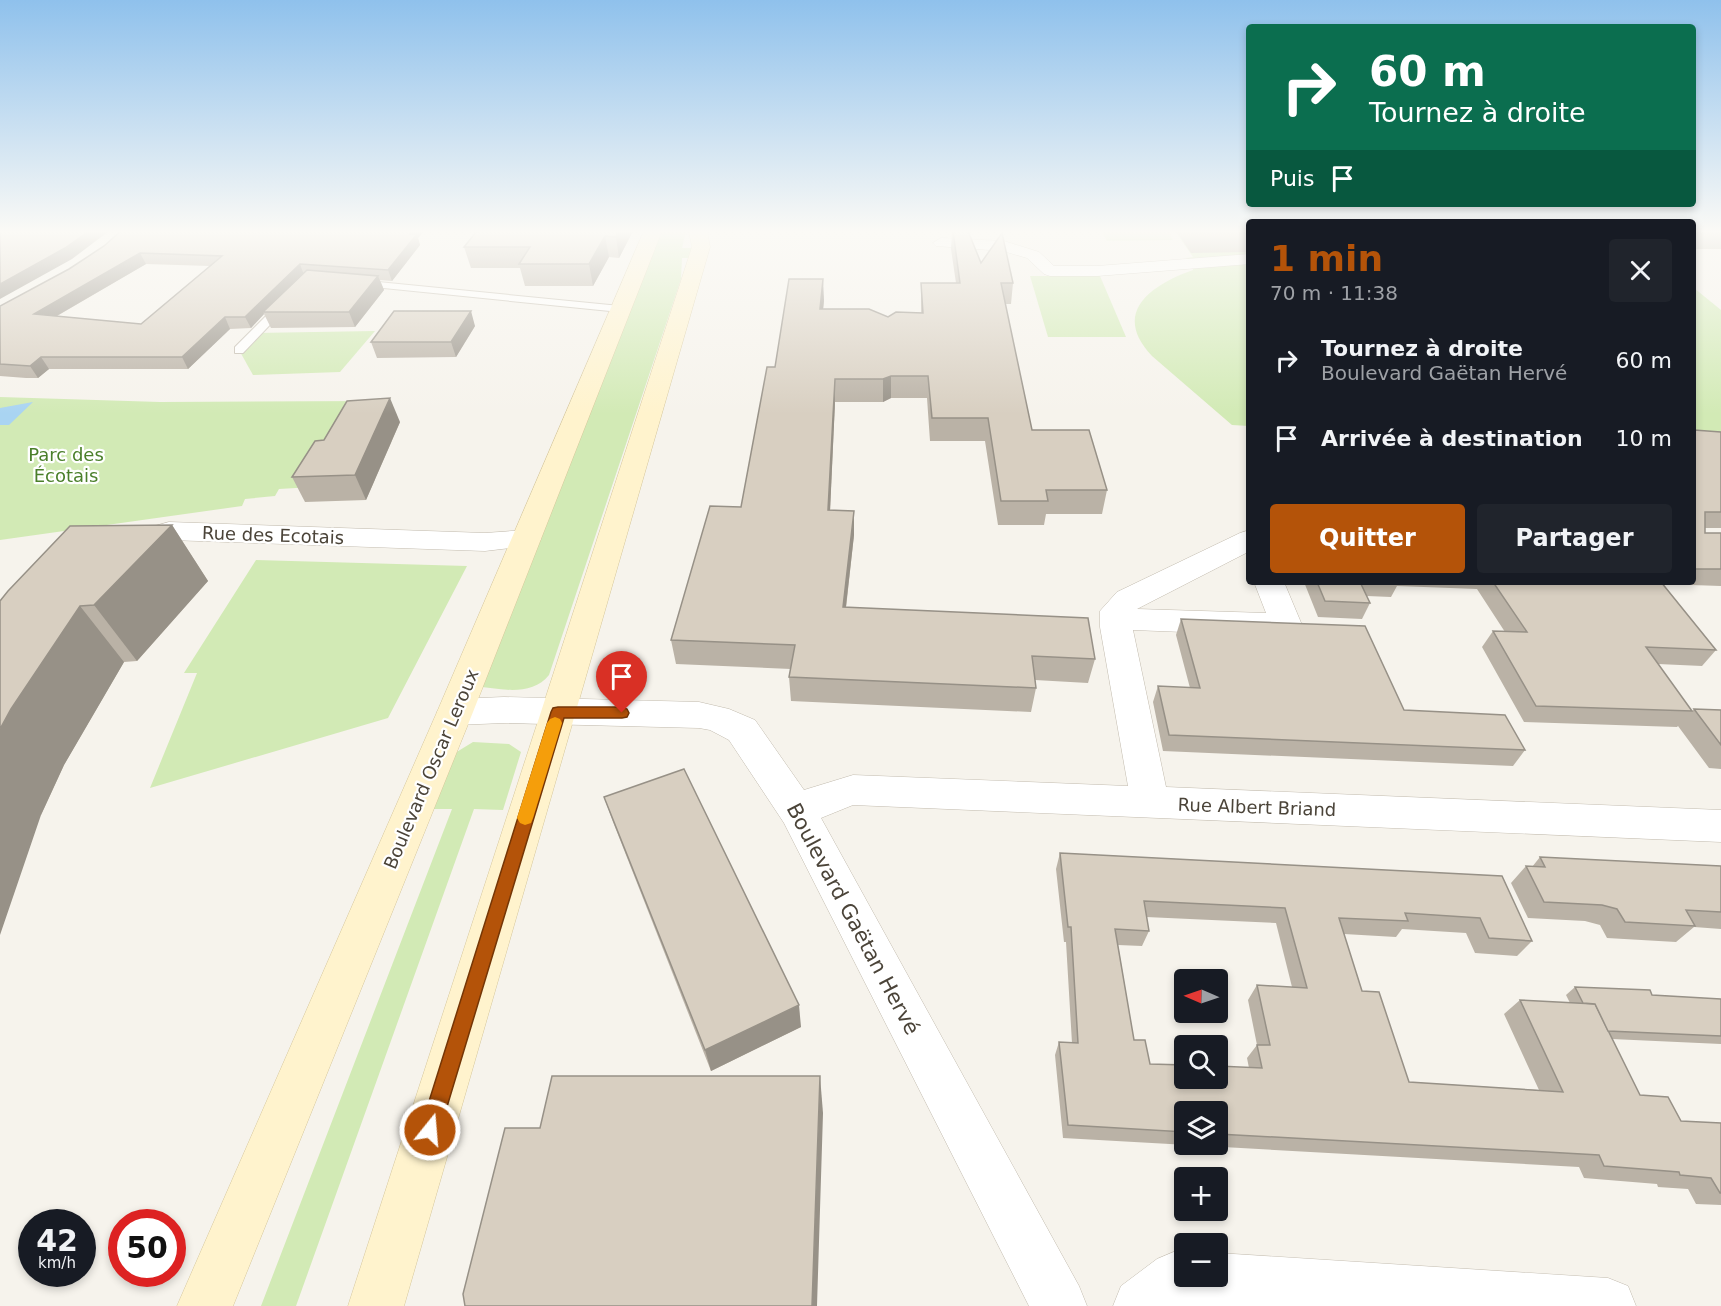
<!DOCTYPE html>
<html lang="fr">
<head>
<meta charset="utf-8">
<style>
  :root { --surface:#171b24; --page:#20242c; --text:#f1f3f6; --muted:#9ea1a6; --accent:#b45309 }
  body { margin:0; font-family:"DejaVu Sans",sans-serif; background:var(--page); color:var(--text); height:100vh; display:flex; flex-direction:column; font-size:22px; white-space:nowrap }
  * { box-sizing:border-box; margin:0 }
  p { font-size:20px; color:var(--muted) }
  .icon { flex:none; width:33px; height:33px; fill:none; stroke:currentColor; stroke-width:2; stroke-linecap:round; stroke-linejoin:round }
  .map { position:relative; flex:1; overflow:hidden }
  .sheet { position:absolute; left:1246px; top:219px; width:450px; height:366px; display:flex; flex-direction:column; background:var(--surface); border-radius:6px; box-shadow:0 3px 9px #0003 }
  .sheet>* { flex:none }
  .guide { position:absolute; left:1246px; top:24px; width:450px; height:183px; border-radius:6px; box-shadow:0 3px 9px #0003; background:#0b6e4f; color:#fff; overflow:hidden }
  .needle { width:39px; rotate:272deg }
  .controls { position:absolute; left:1174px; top:969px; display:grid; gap:12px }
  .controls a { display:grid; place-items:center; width:54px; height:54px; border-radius:6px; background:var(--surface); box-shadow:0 3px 9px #0003; font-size:30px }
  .speed { position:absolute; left:18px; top:1209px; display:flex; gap:12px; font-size:30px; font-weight:700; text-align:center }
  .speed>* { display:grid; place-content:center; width:78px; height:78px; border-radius:50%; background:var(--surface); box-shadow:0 3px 9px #0003; line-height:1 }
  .speed small { font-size:15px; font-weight:400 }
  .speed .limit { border:9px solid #d22; background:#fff; color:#111 }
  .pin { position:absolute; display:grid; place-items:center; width:51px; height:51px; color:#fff; margin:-62px -26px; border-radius:50% 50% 50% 0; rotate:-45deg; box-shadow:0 0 6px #0007 }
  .pin .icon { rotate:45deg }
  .me { position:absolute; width:66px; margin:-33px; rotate:17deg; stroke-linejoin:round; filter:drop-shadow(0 0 4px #0008) }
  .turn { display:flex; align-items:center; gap:21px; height:126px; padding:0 24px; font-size:27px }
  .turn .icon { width:78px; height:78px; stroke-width:2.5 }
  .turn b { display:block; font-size:42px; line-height:51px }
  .then { display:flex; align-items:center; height:57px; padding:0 24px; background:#0003; gap:12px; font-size:22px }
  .round { display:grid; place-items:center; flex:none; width:63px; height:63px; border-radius:6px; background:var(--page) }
  .overview { display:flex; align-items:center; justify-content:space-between; height:102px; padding:0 24px }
  h1 { font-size:36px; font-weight:700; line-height:45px; color:var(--accent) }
  .primary-button { display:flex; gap:12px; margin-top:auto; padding:12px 24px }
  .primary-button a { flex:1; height:69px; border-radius:6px; background:var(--accent); color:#fff; font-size:24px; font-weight:700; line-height:69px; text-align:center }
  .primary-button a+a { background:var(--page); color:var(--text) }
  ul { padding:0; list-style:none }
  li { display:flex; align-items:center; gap:18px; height:78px; padding:0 24px }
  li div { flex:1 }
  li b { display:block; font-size:22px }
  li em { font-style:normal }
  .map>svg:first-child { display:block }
</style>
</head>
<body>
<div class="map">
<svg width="1721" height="1306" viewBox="0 0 1721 1306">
  <rect width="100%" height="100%" fill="#f6f3ec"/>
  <!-- green -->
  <g fill="#d2eab5">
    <path d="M 658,231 L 686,231 L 682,248 L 695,248 L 692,258 L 682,258 L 681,279 L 549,675 C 532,697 499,689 476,686 Z"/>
    <polygon points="1101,231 1168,231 1173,240 1107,241"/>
    <path d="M 1175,231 L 1249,231 L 1249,426 L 1232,425 L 1152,356 C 1110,312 1153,284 1193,270 L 1192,264 L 1186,258 L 1193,257 Z"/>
    <polygon points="1030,276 1100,276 1126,337 1048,337"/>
    <polygon points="1694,288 1721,310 1721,449 1694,446"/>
    <polygon points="375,331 340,372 253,375 239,350 254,333"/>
    <polygon points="0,397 160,402 373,401 313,487 279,489 275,496 245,499 242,506 0,540"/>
    <polygon points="256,560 467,566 388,718 150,788 197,673 184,673"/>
    <polygon points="473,742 509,744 521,752 503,810 474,809 296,1306 261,1306 452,809 430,809 455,753"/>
  </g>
  <!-- water -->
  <polygon fill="#a9d4f2" points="33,402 9,425 0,425 0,408"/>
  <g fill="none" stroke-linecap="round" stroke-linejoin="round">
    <!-- service casing -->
    <g stroke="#c2bbae" stroke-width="2">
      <g id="service">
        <polygon points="358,280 620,306 626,309 620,312 354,285 354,281"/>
        <polygon points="284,301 290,304 288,306 243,353 235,353 235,347 280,302"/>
      </g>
    </g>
    <!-- pedestrian casing -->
    <g stroke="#c2bbae" stroke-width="1">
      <polygon id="pedestrian" points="941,238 1004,241 1039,252 1054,266 1097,266 1250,254 1250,264 1097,276 1050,276 1044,274 1027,258 1003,251 936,246 933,243"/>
    </g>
    <!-- minor casing -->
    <g stroke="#c2bbae" stroke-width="1">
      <g id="minor">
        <polygon points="169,522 485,533 526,530 536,533 541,539 536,545 485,551 170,540 133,550 123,547 118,541 123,535"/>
        <polygon points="1250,530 1250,551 1137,609 1266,613 1254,582 1284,582 1302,625 1297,633 1286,636 1133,630 1166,787 1721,810 1721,842 853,805 821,818 1079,1286 1087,1306 1029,1306 784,823 729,740 710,730 699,728 504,723 455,725 443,721 437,712 443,703 455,699 504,697 699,702 729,709 755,720 804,790 853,775 1128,786 1100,627 1100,611 1117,592 1240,533"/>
        <polygon points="1176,1251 1185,1251 1185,1276 1218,1276 1218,1253 1608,1278 1628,1286 1636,1306 1113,1306 1121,1286 1157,1259"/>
      </g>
    </g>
    <!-- secondary casing -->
    <g stroke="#d6c79b" stroke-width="1">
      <g id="secondary">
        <polygon points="644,231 662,231 473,712 233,1306 177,1306 437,712"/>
        <polygon points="689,231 707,231 710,247 404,1306 348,1306 692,247"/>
      </g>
    </g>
    <!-- service -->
    <use href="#service" fill="#fff" fill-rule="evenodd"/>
    <!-- pedestrian -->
    <use href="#pedestrian" fill="#fff" fill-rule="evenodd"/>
    <!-- minor -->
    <use href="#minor" fill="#fff" fill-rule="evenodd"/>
    <!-- secondary -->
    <use href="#secondary" fill="#fff3cd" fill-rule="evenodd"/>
  </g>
  <!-- wall -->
  <g fill="#bab2a6" fill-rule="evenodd">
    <path d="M 121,231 L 424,231 L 418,238 L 420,245 L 392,281 L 380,280 L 384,290 L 355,327 L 271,328 L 264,314 L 251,328 L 230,329 L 188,369 L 49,369 L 38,378 L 26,378 L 0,376 L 0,306 L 69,269 L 104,246 ZM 146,264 L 210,266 L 141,324 L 57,316 Z"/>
    <polygon points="633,231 619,258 609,257 593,286 525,286 520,268 471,268 464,247"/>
    <polygon points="952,231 981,263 1013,283 1011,304 1005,304 1032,430 1107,490 1102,514 1046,514 1044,525 998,525 985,441 930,441 927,398 891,398 883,402 835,402 830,510 854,535 846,608 1095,659 1088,683 1035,680 1036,688 1031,712 791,701 789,677 791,669 676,664 671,640 741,507 775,367 824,300 823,309 888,317 921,313 921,283 956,283 951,249"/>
    <polygon points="1176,231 1250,231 1250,252 1191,253"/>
    <rect x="1694" y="231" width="27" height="18"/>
    <polygon points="475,326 456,357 377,358 371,342"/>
    <polygon points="400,422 366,500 305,502 292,477 324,440"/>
    <polygon points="1694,430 1721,432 1721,528 1705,528 1705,533 1721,533 1721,586 1663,584 1716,650 1702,666 1658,664 1692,711 1694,709 1721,710 1721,769 1709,768 1678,726 1677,727 1524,722 1482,647 1493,631 1505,632 1477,589 1397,586 1391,597 1367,596 1370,603 1362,619 1318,617 1304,582 1694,582"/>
    <polygon points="172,525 208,581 137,661 124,662 64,765 41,815 70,526"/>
    <polygon points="1181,619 1404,710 1525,750 1513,766 1163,751 1153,702 1158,686 1190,688 1176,635"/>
    <polygon points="604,797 801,1027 711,1071 613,822"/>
    <path d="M 1060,853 L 1502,876 L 1532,941 L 1517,956 L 1475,953 L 1466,933 L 1402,929 L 1396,937 L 1344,934 L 1362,991 L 1409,1082 L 1539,1090 L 1504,1014 L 1520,1000 L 1570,1003 L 1566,995 L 1575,987 L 1652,995 L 1721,999 L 1721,1044 L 1612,1039 L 1640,1095 L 1681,1121 L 1721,1123 L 1721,1205 L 1696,1204 L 1688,1189 L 1658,1187 L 1657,1184 L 1584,1178 L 1579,1167 L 1063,1138 L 1055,1055 L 1059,1042 L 1072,1043 L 1066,942 L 1064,942 L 1056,869 ZM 1146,917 L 1276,923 L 1292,987 L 1257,985 L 1248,1000 L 1257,1045 L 1247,1058 L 1249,1068 L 1150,1064 L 1134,1040 L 1118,945 L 1142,946 L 1149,931 ZM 1185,1112 L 1218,1112 L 1218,1144 L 1185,1144 Z"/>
    <polygon points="1540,857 1721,866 1721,929 1694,927 1676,942 1607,938 1600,925 1585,921 1528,918 1511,883 1526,866 1532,867"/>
  </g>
  <!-- shaded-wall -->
  <g fill="#979187">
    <polygon points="89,231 109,231 72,259 0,299 0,284"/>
    <polygon points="412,231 424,231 418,238 420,245 392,281 388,270"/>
    <polygon points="618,231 633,231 619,258 616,237"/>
    <polygon points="605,236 609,257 593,286 589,264"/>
    <polygon points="140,253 146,264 41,325 34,314"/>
    <polygon points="300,264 304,275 263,312 264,314 251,328 245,317"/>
    <polygon points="378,276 384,290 355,327 349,312"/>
    <polygon points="823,279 824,300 821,331 820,309"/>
    <polygon points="471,311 475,326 456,357 451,342"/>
    <polygon points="225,317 230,329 188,369 182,357"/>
    <polygon points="41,357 49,369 38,378 30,366"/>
    <polygon points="891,376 891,398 883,402 883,379"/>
    <polygon points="835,379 835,402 829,534 828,510"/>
    <polygon points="390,398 400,422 366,500 355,475"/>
    <polygon points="854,511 854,535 843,632 843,607"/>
    <polygon points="172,525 208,581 137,661 94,605"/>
    <polygon points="80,606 124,662 64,765 41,815 0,935 0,729 11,709"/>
    <polygon points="799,1005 801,1027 711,1071 705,1050"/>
    <polygon points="820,1076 823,1113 817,1306 812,1306"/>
  </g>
  <!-- building -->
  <g fill="#d8cfc1" stroke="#979187" stroke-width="1.5" fill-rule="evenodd">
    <polygon points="0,231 89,231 65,248 0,284"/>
    <path d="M 121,231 L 412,231 L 410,234 L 417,234 L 388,270 L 300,264 L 245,317 L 225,317 L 182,357 L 41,357 L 30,366 L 0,364 L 0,306 L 69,269 L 104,246 ZM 140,253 L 222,256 L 141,324 L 34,314 Z"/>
    <polygon points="477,231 618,231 616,237 605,236 589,264 519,264 530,247 464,247"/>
    <polygon points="953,231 968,231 981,263 1002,233 1013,283 1001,283 1032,430 1089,430 1107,490 1046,490 1048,501 1001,501 988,418 932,418 928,376 891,376 883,379 835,379 828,510 854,511 843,607 1088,618 1095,659 1032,656 1036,688 789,677 795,645 671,640 710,506 741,507 767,367 775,367 789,279 823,279 820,309 869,309 888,317 896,312 923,313 921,283 960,283"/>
    <polygon points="1195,231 1250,231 1196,232"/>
    <polygon points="307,270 378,276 349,312 263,312"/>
    <polygon points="394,311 471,311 451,342 371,342"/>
    <polygon points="390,398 355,475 292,477 315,441 324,440 347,401"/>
    <polygon points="1694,430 1721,432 1721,512 1705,512 1705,533 1721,533 1721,569 1694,569"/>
    <polygon points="172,525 94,605 80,606 11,709 0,729 0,601 8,591 70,526"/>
    <polygon points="1317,582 1360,582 1370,603 1325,601"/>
    <polygon points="1493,582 1661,582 1716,650 1646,647 1692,711 1536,706 1493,631 1527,632"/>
    <polygon points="1181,619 1365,626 1404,710 1505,715 1525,750 1169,735 1158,686 1200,688"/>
    <polygon points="1694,709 1721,710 1721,745"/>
    <polygon points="684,769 799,1005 705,1050 604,797"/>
    <path d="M 1060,853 L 1502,876 L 1532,941 L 1489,938 L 1480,918 L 1405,913 L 1408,921 L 1339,918 L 1362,991 L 1379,992 L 1409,1082 L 1563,1092 L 1520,1000 L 1595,1004 L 1640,1095 L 1668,1097 L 1681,1121 L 1721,1123 L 1721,1193 L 1720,1193 L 1711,1178 L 1680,1175 L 1679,1172 L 1604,1166 L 1599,1155 L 1218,1134 L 1218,1112 L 1185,1112 L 1185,1132 L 1068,1125 L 1059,1042 L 1078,1043 L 1071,927 L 1068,927 ZM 1144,901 L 1285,908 L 1307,988 L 1257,985 L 1270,1045 L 1257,1045 L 1262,1068 L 1218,1066 L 1218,1078 L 1185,1078 L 1185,1065 L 1150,1064 L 1145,1040 L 1134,1040 L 1115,929 L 1149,931 Z"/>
    <polygon points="1540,857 1721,866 1721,912 1686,910 1695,926 1625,922 1617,909 1602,905 1544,902 1526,866 1545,867"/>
    <polygon points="1575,987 1650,990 1652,995 1721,999 1721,1036 1608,1031 1595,1004 1583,1003"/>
    <polygon points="552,1076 820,1076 812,1306 465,1306 463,1294 505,1128 540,1128"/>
  </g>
  <!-- sky -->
  <linearGradient id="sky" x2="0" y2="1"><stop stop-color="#8fc1ec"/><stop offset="0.56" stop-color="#fbfaf6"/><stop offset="1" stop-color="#fbfaf6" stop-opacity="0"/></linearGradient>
  <rect width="1721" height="414" fill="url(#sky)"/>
  <!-- route -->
  <polygon fill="#b45309" stroke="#753606" stroke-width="1.5" points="558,707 622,707 627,709 629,713 627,717 622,718 564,718 440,1130 437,1137 430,1140 423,1137 420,1130 551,712 553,708"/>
  <!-- slow -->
  <polygon fill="#f59e0b" points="555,717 560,719 562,723 533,818 531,823 525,825 520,823 517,818 547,723 550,719"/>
  <g text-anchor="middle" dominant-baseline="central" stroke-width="4.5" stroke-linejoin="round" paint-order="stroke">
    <!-- park labels -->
    <g font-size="18" fill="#4a7f2a" stroke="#fff">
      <text x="66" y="454">Parc des<tspan x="66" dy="21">Écotais</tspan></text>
    </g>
    <!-- street labels -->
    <g font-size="18" fill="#4b4439" stroke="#fff">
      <text transform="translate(273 535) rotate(2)">Rue des Ecotais</text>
      <text transform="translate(431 769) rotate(-67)">Boulevard Oscar Leroux</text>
      <text transform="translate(1257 807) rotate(2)">Rue Albert Briand</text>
    </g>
    <!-- near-street labels -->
    <g font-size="21" fill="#4b4439" stroke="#fff">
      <text transform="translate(853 919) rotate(62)">Boulevard Gaëtan Hervé</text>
    </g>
  </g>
</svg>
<div class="controls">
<a><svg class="needle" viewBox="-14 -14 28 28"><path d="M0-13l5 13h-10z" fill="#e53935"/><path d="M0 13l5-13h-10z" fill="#9ea1a6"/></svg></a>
<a><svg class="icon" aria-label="search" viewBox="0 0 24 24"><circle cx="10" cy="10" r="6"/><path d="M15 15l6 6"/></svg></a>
<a><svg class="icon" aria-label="layers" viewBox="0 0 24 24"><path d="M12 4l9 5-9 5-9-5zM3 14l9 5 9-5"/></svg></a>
<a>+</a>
<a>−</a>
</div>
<div class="speed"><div>42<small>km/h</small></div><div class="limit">50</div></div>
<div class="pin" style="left:622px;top:713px;background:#d93025"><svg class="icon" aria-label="arrive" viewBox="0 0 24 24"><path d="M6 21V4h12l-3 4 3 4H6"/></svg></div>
<svg class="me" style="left:430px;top:1130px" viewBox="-20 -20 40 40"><circle r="17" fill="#b45309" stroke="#fff" stroke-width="3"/><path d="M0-11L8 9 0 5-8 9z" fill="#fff"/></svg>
<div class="guide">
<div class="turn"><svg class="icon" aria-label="right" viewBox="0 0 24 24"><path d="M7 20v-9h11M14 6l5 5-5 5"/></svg><div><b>60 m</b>Tournez à droite</div></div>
<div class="then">Puis<svg class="icon" aria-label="arrive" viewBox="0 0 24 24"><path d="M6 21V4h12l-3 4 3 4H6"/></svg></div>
</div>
<section class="sheet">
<div class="overview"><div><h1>1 min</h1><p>70 m · 11:38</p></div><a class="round"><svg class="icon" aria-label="close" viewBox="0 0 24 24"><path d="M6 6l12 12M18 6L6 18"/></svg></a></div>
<ul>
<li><svg class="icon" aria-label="right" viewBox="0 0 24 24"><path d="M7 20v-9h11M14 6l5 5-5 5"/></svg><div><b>Tournez à droite</b><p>Boulevard Gaëtan Hervé</p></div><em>60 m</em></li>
<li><svg class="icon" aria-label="arrive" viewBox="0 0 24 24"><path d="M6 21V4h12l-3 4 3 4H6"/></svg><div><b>Arrivée à destination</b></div><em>10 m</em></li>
</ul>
<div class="primary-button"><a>Quitter</a><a>Partager</a></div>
</section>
</div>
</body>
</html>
